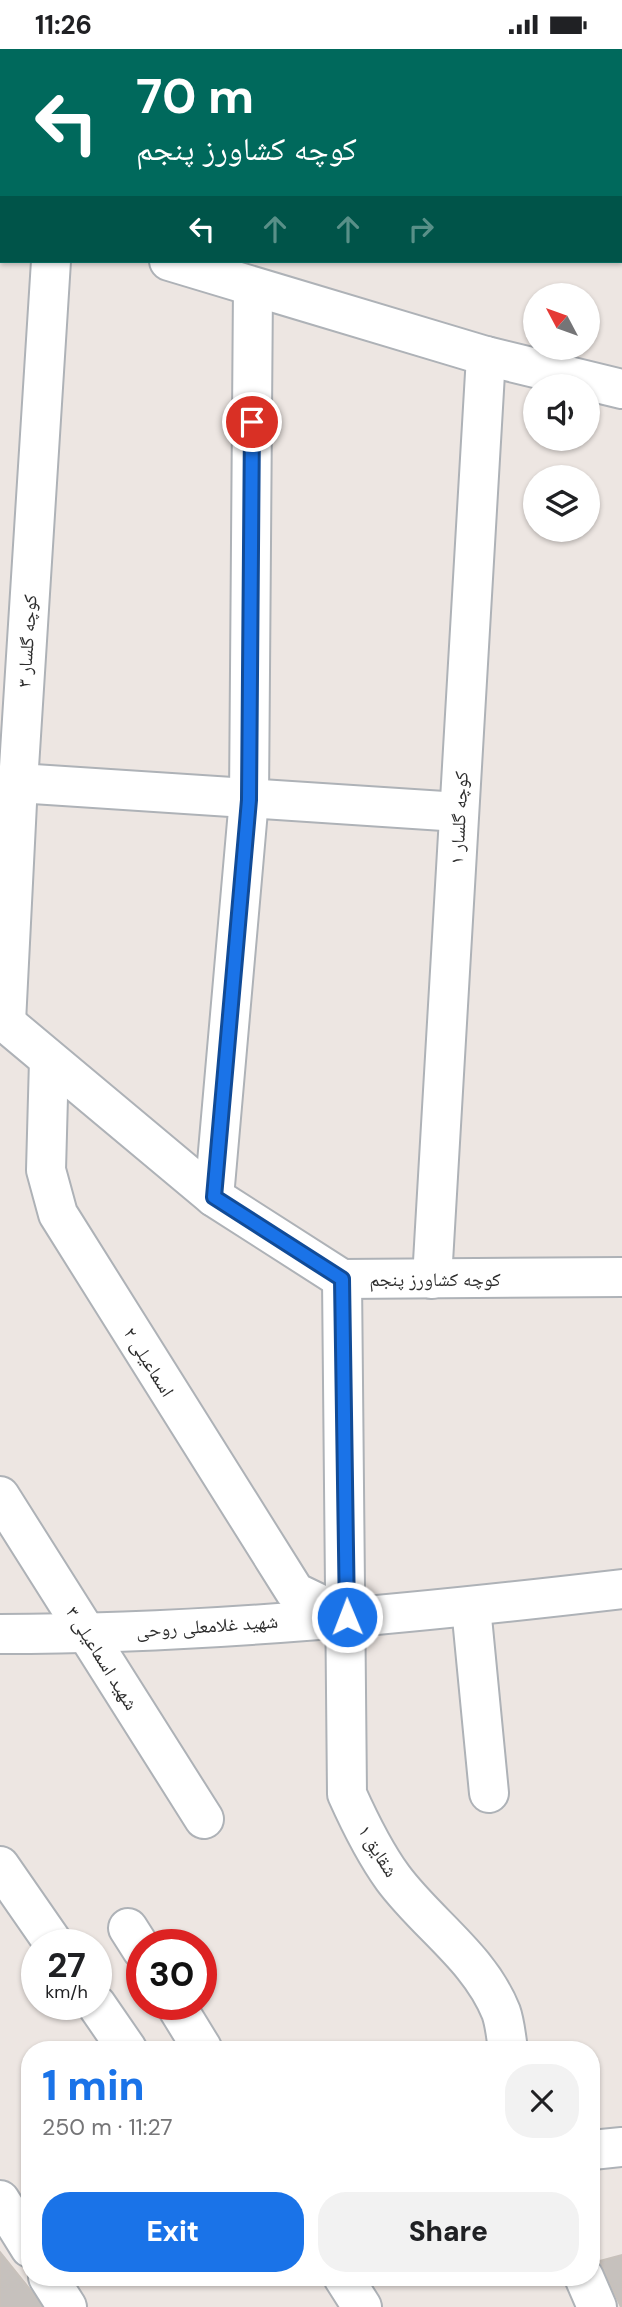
<!DOCTYPE html>
<html lang="en">
<head>
<meta charset="utf-8">
<style>
  :root { --surface:#fff; --page:#f2f2f2; --text:#202124; --muted:#757577; --accent:#1a73e8 }
  body { margin:0; font-family:"DM Sans","Noto Naskh Arabic",sans-serif; background:var(--page); color:var(--text); height:100vh; display:flex; flex-direction:column; font-size:26px; white-space:nowrap }
  * { box-sizing:border-box; margin:0 }
  p { font-size:23px; color:var(--muted) }
  .icon { flex:none; width:38px; height:38px; fill:none; stroke:currentColor; stroke-width:2; stroke-linecap:round; stroke-linejoin:round }
  .map { position:relative; flex:1; overflow:hidden }
  .side { position:absolute; left:21px; top:1992px; width:579px; height:245px; display:flex; flex-direction:column; background:var(--surface); border-radius:28px; box-shadow:0 2px 5px #0004 }
  .side>* { flex:none }
  .guide { position:absolute; left:0px; top:0px; width:623px; height:214px; box-shadow:0 2px 5px #0004; background:#00695c; color:#fff; overflow:hidden }
  .needle { width:46px; rotate:311deg }
  .tools { position:absolute; left:523px; top:234px; display:grid; gap:14px }
  .tools a { display:grid; place-items:center; width:77px; height:77px; border-radius:50%; background:var(--surface); box-shadow:0 2px 5px #0004; font-size:35px }
  .speed { position:absolute; left:21px; top:1880px; display:flex; gap:14px; font-size:35px; font-weight:700; text-align:center }
  .speed>* { display:grid; place-content:center; width:91px; height:91px; border-radius:50%; background:var(--surface); box-shadow:0 2px 5px #0004; line-height:1 }
  .speed small { font-size:18px; font-weight:400 }
  .speed .limit { border:10px solid #d22; background:#fff; color:#111 }
  .pin { position:absolute; display:grid; place-items:center; width:60px; height:60px; color:#fff; margin:-30px; border:4px solid #fff; border-radius:50%; box-shadow:0 2px 7px #0007 }
  .me { position:absolute; width:77px; margin:-38px; rotate:359deg; stroke-linejoin:round; filter:drop-shadow(0 0 5px #0008) }
  .turn { display:flex; align-items:center; gap:24px; height:147px; padding:0 21px; font-size:32px }
  .turn .icon { width:91px; height:91px; stroke-width:2.5 }
  .turn b { display:block; font-size:49px; line-height:60px }
  .lanes { display:flex; align-items:center; height:66px; padding:0 21px; background:#0003; justify-content:center; gap:35px; direction:ltr }
  .lanes .off { opacity:.35 }
  .round { display:grid; place-items:center; flex:none; width:74px; height:74px; border-radius:28px; background:var(--page) }
  .summary { display:flex; align-items:center; justify-content:space-between; height:119px; padding:0 21px }
  h1 { font-size:42px; font-weight:800; line-height:52px; color:var(--accent) }
  .button { display:flex; gap:14px; margin-top:auto; padding:14px 21px }
  .button a { flex:1; height:80px; border-radius:28px; background:var(--accent); color:#fff; font-size:28px; font-weight:800; line-height:80px; text-align:center }
  .button a+a { background:var(--page); color:var(--text) }
  .status { display:flex; justify-content:space-between; align-items:center; height:49px; padding:0 35px; background:var(--surface); direction:ltr }
  .status svg { height:19px; fill:currentColor }
  .map>svg:first-child { display:block }
</style>
</head>
<body>
<div class="status"><b>11:26</b><svg viewBox="0 0 49 12"><path d="M0 12V9h3v3zM5 12V6h3v6zM10 12V3h3v9zM15 12V0h3v12zM26 1h20v11H26zM47 4h2v5h-2z"/></svg></div>
<div class="map">
<svg width="622" height="2258" viewBox="0 0 622 2258">
  <defs>
    <filter id="shadow"><feDropShadow dx="4.5" dy="8" stdDeviation="0" flood-color="#0004"/></filter>
  </defs>
  <rect width="100%" height="100%" fill="#ede6e2"/>
  <!-- building -->
  <g fill="#c6c1bd" stroke="#c8c1bb" stroke-width="2" filter="url(#shadow)">
    <polygon points="0,2203 44,2258 0,2258"/>
    <polygon points="622,2206 622,2258 621,2258 600,2212"/>
  </g>
  <g fill="none" stroke-linecap="round" stroke-linejoin="round">
    <!-- street casing -->
    <g stroke="#aeb2b7" stroke-width="42">
      <g id="street">
        <polyline points="568,0 569,2"/>
        <polyline points="148,2 149,0"/>
        <polyline points="621,135 622,136"/>
        <polyline points="18,734 459,763"/>
        <polyline points="0,969 214,1148 342,1230 622,1228"/>
        <polyline points="6,973 18,734 51,212"/>
        <polyline points="49,1011 46,1121 58,1165 295,1543 347,1568"/>
        <polyline points="214,1148 249,750 253,238"/>
        <path d="M 342,1230 L 347,1745 C 360,1774 374,1803 393,1829 C 427,1875 479,1908 501,1963 C 505,1974 506,1988 508,2000"/>
        <polyline points="432,1230 486,307"/>
        <polyline points="0,1447 204,1770"/>
        <polyline points="471,1558 489,1744"/>
        <path d="M 0,1585 C 208,1585 416,1564 622,1540"/>
        <polyline points="128,1879 142,1901"/>
        <polyline points="175,1955 202,1999"/>
        <polyline points="592,2101 622,2098"/>
        <polyline points="0,2151 30,2199"/>
        <polyline points="48,2228 67,2258"/>
        <polyline points="343,2228 362,2258"/>
        <polyline points="584,2228 597,2258"/>
      </g>
    </g>
    <!-- secondary casing -->
    <g stroke="#aeb2b7" stroke-width="42">
      <g id="secondary">
        <polyline points="0,166 2,166"/>
        <polyline points="169,212 486,307 622,340"/>
        <polyline points="0,1817 54,1895"/>
        <polyline points="96,1955 127,2000"/>
      </g>
    </g>
    <!-- street -->
    <use href="#street" stroke="#fff" stroke-width="38"/>
    <!-- secondary -->
    <use href="#secondary" stroke="#fff" stroke-width="38"/>
  </g>
  <g fill="none" stroke-linecap="round" stroke-linejoin="round">
    <!-- route casing -->
    <g stroke="#114b97" stroke-width="18">
      <polyline id="route" points="252,373 249,751 214,1148 342,1230 347,1568"/>
    </g>
    <!-- route -->
    <use href="#route" stroke="#1a73e8" stroke-width="12"/>
  </g>
  <g text-anchor="middle" dominant-baseline="central" stroke-width="5" stroke-linejoin="round" paint-order="stroke">
    <!-- street labels -->
    <g font-size="19" fill="#2d2d2d" stroke="#fff">
      <text transform="translate(27 592) rotate(-86)">کوچه گلسار ۳</text>
      <text transform="translate(459 769) rotate(-87)">کوچه گلسار ۱</text>
      <text x="435" y="1230">کوچه کشاورز پنجم</text>
      <text transform="translate(149 1313) rotate(58)">اسماعیلی ۲</text>
      <text transform="translate(207 1577) rotate(-4)">شهید غلامعلی روحی</text>
      <text transform="translate(102 1609) rotate(58)">شهید اسماعیلی ۳</text>
      <text transform="translate(378 1802) rotate(58)">شقایق ۱</text>
    </g>
  </g>
</svg>
<div class="tools">
<a><svg class="needle" viewBox="-14 -14 28 28"><path d="M0-13l5 13h-10z" fill="#e53935"/><path d="M0 13l5-13h-10z" fill="#757577"/></svg></a>
<a><svg class="icon" aria-label="sound" viewBox="0 0 24 24"><path d="M4 9h4l5-4v14l-5-4H4zM17 9q2 3 0 6"/></svg></a>
<a><svg class="icon" aria-label="layers" viewBox="0 0 24 24"><path d="M12 4l9 5-9 5-9-5zM3 14l9 5 9-5"/></svg></a>
</div>
<div class="speed"><div>27<small>km/h</small></div><div class="limit">30</div></div>
<div class="pin" style="left:252px;top:373px;background:#d93025"><svg class="icon" aria-label="arrive" viewBox="0 0 24 24"><path d="M6 21V4h12l-3 4 3 4H6"/></svg></div>
<svg class="me" style="left:347px;top:1568px" viewBox="-20 -20 40 40"><circle r="17" fill="#1a73e8" stroke="#fff" stroke-width="3"/><path d="M0-11L8 9 0 5-8 9z" fill="#fff"/></svg>
<div class="guide">
<div class="turn"><svg class="icon" aria-label="left" viewBox="0 0 24 24"><path d="M17 20v-9H6M10 6l-5 5 5 5"/></svg><div><b>70 m</b>کوچه کشاورز پنجم</div></div>
<div class="lanes"><svg class="icon" aria-label="left" viewBox="0 0 24 24"><path d="M17 20v-9H6M10 6l-5 5 5 5"/></svg><svg class="icon off" aria-label="ahead" viewBox="0 0 24 24"><path d="M12 20V5M6 11l6-6 6 6"/></svg><svg class="icon off" aria-label="ahead" viewBox="0 0 24 24"><path d="M12 20V5M6 11l6-6 6 6"/></svg><svg class="icon off" aria-label="right" viewBox="0 0 24 24"><path d="M7 20v-9h11M14 6l5 5-5 5"/></svg></div>
</div>
<section class="side">
<div class="summary"><div><h1>1 min</h1><p>250 m · 11:27</p></div><a class="round"><svg class="icon" aria-label="close" viewBox="0 0 24 24"><path d="M6 6l12 12M18 6L6 18"/></svg></a></div>
<div class="button"><a>Exit</a><a>Share</a></div>
</section>
</div>
</body>
</html>
